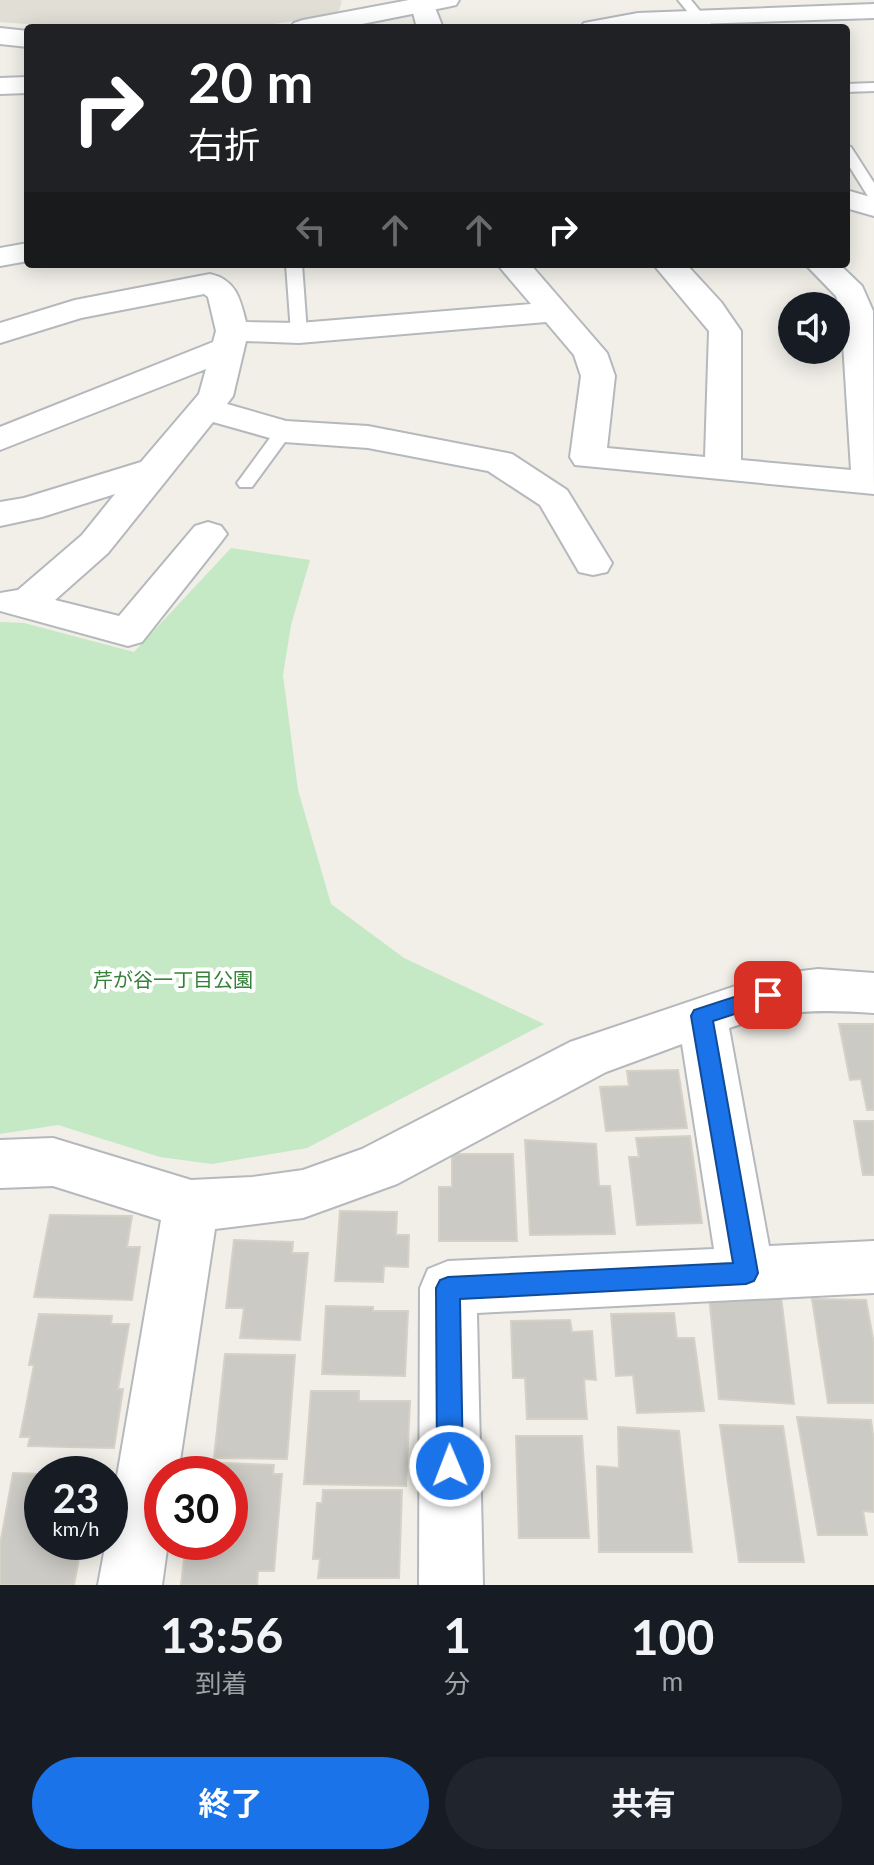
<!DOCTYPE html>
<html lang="ja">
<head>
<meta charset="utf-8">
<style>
  :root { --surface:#171b24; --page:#20242c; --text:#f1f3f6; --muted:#9ea1a6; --accent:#1a73e8 }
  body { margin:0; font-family:Lato,"Noto Sans JP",sans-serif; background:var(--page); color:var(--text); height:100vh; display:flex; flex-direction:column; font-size:30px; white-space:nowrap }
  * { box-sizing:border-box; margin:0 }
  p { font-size:26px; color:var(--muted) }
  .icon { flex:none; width:44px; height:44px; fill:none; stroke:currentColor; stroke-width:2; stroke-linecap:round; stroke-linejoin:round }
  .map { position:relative; height:1585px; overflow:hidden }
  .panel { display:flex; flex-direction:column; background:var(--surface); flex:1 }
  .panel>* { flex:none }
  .top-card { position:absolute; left:24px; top:24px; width:826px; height:244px; border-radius:8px; box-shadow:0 4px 20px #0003; background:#202124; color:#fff; overflow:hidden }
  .tools { position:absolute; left:778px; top:292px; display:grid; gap:16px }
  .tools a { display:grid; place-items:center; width:72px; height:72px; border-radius:50%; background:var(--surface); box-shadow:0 4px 20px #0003; font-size:40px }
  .speed { position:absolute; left:24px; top:1456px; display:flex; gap:16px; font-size:40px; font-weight:700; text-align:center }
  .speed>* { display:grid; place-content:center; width:104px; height:104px; border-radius:50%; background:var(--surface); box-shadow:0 4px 20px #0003; line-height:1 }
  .speed small { font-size:20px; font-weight:400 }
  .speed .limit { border:12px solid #d22; background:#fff; color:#111 }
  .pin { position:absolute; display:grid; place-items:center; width:68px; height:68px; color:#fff; margin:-34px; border-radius:16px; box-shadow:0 4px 12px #0006 }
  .me { position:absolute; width:88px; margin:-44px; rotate:359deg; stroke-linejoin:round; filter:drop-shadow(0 0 6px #0008) }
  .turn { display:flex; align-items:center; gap:28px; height:168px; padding:0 32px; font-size:36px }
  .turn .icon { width:104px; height:104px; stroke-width:2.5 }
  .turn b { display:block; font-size:56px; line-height:68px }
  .lanes { display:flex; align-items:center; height:76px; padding:0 32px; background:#0003; justify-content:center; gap:40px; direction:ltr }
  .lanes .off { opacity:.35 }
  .eta { display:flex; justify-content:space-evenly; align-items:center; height:136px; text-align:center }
  .eta b { font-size:48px; font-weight:700; line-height:56px }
  .button { display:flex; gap:16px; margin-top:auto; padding:16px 32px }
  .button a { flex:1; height:92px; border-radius:48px; background:var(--accent); color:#fff; font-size:32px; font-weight:700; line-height:92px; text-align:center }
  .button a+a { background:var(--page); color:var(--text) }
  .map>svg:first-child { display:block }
</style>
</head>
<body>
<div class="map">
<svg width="874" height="1585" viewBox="0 0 874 1585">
  <rect width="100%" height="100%" fill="#f1efe8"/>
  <!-- education -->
  <polygon fill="#e1ded6" points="0,0 339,0 342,1 339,10 331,15 247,28 78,28 0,22"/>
  <!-- green -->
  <polygon fill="#c5e8c5" points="231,548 310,560 291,625 283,675 298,790 331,904 404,958 544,1024 307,1148 212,1164 160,1157 58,1125 0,1134 0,622 24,623 134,652"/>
  <!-- building -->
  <g fill="#cccac5" stroke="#d6d1c6" stroke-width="2">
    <polygon points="839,1024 874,1024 874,1110 867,1110 861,1079 850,1080"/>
    <polygon points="678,1070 687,1128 606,1131 600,1087 629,1086 627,1071"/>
    <polygon points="854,1121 874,1121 874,1175 863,1175"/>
    <polygon points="690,1136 702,1223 637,1225 629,1157 639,1157 636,1138"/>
    <polygon points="525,1140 596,1144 599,1186 610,1186 615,1234 530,1235"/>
    <polygon points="452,1154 513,1154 517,1241 439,1241 439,1187 452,1187"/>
    <polygon points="340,1211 397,1212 396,1235 409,1235 408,1267 384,1266 383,1282 335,1281"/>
    <polygon points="50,1215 132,1216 127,1247 140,1247 132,1300 34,1297"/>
    <polygon points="234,1240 293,1242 292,1253 308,1253 300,1340 240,1338 244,1308 226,1308"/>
    <polygon points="709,1295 781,1296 794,1404 719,1399"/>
    <polygon points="812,1299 866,1300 874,1344 874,1403 828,1403"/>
    <polygon points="326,1306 373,1307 373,1311 408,1311 405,1376 322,1374"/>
    <polygon points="674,1313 677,1338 694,1338 704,1411 637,1413 633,1375 616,1376 611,1314"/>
    <polygon points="39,1314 112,1316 111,1324 129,1324 118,1389 123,1389 114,1448 28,1446 30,1437 20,1437 34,1365 29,1365"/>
    <polygon points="570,1320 572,1332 592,1331 596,1380 584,1379 587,1419 527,1419 525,1378 513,1378 511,1321"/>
    <polygon points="225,1354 295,1355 287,1459 214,1458"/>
    <polygon points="311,1391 359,1391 359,1401 410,1401 406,1486 304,1484"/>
    <polygon points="797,1417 871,1420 874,1441 874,1512 863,1511 867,1535 818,1535"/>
    <polygon points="720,1425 783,1426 804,1562 739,1562"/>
    <polygon points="618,1427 679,1431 692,1552 599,1552 597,1466 619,1468"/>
    <polygon points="516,1436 582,1436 589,1538 519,1538"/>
    <polygon points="223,1463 274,1465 273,1474 282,1474 274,1571 258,1571 257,1585 181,1585 186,1542 230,1542 230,1474 221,1474"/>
    <polygon points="13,1473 42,1474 42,1542 82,1542 74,1585 0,1585 0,1545"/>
    <polygon points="323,1490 402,1490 399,1578 318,1578 320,1559 313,1559 317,1503 322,1503"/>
  </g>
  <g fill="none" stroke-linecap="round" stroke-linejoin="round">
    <!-- lane casing -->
    <g stroke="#b5b8bc" stroke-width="4">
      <g id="lane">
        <polygon points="678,0 691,0 714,28 701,28"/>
        <polygon points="874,83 874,91 846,92 846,84"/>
        <polygon points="846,146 851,147 874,183 874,199 869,198 846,161"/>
        <polygon points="286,264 302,264 307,333 299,338 291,333"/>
        <polygon points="284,426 293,431 252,487 240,487 237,483 240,479 278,427"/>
      </g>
    </g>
    <!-- street casing -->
    <g stroke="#b5b8bc" stroke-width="4">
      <g id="street">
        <polygon points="414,0 432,0 443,28 417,28 411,5"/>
        <polygon points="874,4 874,18 580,28 584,23 638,13"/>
        <polygon points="28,77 28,93 0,94 0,78"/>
        <polygon points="846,190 874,198 874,216 846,208"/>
        <polygon points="28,243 28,261 0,266 0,248"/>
        <path d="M 497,264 L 530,264 L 607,353 L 615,376 L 607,448 L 705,457 L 709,331 L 653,264 L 686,264 L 721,302 L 741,331 L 741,460 L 851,470 L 841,311 L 836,296 L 805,264 L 839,264 L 862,286 L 873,311 L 874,494 L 575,465 L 570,457 L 581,376 L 574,355 L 546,322 L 299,343 L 246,341 L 233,396 L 227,404 L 286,421 L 368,426 L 512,454 L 567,490 L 612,563 L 607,572 L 593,575 L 579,572 L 540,505 L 488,471 L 368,448 L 284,442 L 213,422 L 108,553 L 55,600 L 119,616 L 195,526 L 208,522 L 221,526 L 227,534 L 221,542 L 142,642 L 128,646 L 0,611 L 0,593 L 18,590 L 82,535 L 115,494 L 42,517 L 0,526 L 0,502 L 24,498 L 141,462 L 199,394 L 206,369 L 0,450 L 0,427 L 213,342 L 216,331 L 208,297 L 204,294 L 81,318 L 0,343 L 0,323 L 75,300 L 210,274 C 236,280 240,298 246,322 L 299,323 L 531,304 Z"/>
        <path d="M 818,969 L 874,973 L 874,1013 C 818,1009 783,1010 729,1028 L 769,1246 L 874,1241 L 874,1293 L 477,1313 L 483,1585 L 419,1585 L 420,1288 L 428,1269 L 448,1261 L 714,1249 L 682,1044 L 606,1072 L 397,1184 L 303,1218 L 215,1229 L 178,1474 L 162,1474 L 162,1542 L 168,1542 L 162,1585 L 98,1585 L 106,1542 L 110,1542 L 110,1517 L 161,1220 L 53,1186 L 0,1188 L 0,1140 L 53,1138 L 191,1180 L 252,1177 L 303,1170 L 362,1149 L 570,1042 L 768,975 Z"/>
      </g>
    </g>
    <!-- secondary casing -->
    <g stroke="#b6babf" stroke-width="4">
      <g id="secondary">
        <polygon points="409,0 459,0 456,5 447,7 342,28 290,28 294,23 303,20"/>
        <polygon points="0,28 28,31 28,47 0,44"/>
      </g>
    </g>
    <!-- lane -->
    <use href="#lane" fill="#fff" fill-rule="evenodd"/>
    <!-- street -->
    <use href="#street" fill="#fff" fill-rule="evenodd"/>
    <!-- secondary -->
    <use href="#secondary" fill="#fff" fill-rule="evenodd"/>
  </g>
  <!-- route -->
  <polygon fill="#1a73e8" stroke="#114b97" stroke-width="2" points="768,986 775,989 778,995 775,1001 713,1021 758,1273 754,1281 746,1284 460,1299 463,1466 459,1475 450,1479 441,1475 437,1466 436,1288 440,1280 448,1277 733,1263 691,1016 694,1010"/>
  <g text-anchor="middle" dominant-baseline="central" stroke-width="8" stroke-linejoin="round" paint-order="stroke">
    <!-- park labels -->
    <g font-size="20" fill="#348238" stroke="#fff">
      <text x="173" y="979">芹が谷一丁目公園</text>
    </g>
  </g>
</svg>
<div class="tools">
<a><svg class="icon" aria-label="sound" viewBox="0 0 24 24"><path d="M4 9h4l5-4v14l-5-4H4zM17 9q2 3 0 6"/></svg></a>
</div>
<div class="speed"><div>23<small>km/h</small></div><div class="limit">30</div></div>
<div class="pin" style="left:768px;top:995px;background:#d93025"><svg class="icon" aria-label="arrive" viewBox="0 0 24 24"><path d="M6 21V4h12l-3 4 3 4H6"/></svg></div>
<svg class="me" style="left:450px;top:1466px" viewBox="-20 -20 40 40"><circle r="17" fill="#1a73e8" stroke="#fff" stroke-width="3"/><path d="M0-11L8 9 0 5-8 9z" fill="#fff"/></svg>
<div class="top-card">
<div class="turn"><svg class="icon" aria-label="right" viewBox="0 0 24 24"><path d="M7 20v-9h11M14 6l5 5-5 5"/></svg><div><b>20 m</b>右折</div></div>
<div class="lanes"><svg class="icon off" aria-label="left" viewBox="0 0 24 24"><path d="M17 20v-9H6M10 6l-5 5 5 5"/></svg><svg class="icon off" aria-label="ahead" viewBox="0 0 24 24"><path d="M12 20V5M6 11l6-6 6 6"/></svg><svg class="icon off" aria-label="ahead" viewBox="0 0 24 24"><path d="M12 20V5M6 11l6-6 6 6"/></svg><svg class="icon" aria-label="right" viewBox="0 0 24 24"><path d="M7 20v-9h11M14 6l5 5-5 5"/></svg></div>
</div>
</div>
<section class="panel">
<div class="eta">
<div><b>13:56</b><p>到着</p></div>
<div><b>1</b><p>分</p></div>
<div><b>100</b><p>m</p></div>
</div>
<div class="button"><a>終了</a><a>共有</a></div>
</section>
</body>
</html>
